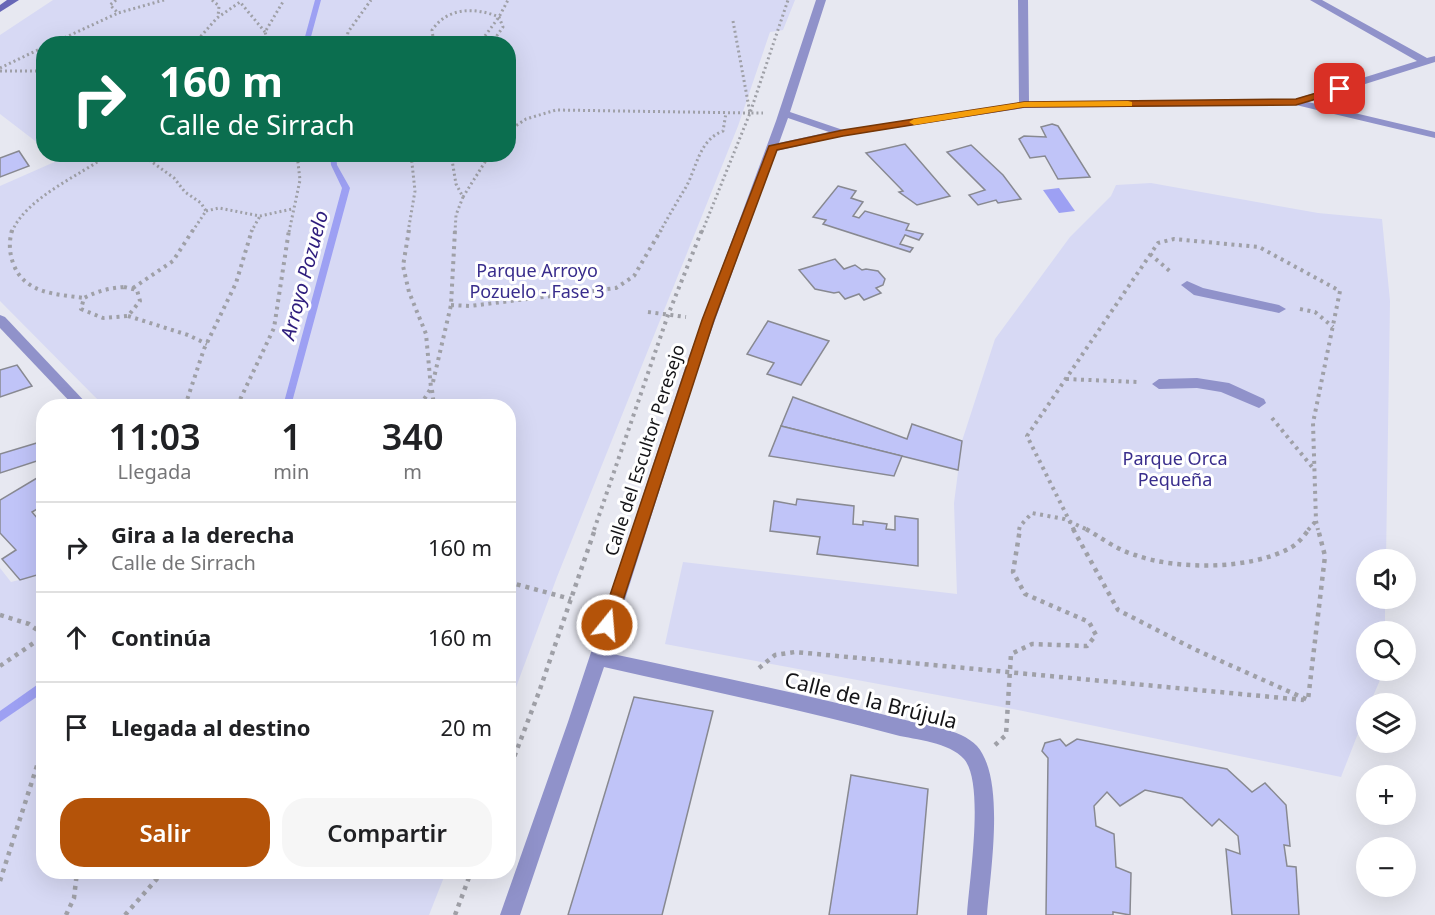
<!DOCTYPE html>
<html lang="es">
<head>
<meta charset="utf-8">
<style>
  :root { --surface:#fff; --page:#f6f6f6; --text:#202124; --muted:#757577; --line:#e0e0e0; --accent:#b45309 }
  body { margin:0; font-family:"Noto Sans",sans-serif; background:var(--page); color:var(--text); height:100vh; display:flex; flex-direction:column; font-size:22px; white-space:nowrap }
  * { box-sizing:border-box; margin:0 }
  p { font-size:20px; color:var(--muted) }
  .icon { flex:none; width:33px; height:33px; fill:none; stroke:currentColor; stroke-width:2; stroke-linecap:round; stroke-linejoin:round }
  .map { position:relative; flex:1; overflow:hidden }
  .sheet { position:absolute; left:36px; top:399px; width:480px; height:480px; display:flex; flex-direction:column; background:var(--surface); border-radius:24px; box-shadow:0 6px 24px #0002 }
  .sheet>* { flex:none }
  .guide { position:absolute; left:36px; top:36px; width:480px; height:126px; border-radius:24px; box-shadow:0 6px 24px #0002; background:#0b6e4f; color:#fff; overflow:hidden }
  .fabs { position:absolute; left:1356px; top:549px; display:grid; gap:12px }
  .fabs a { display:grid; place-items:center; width:60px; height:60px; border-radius:50%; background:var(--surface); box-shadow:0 6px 24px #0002; font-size:30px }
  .pin { position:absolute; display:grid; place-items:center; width:51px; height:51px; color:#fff; margin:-26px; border-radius:12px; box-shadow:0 3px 9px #0006 }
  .me { position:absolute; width:66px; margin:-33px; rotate:17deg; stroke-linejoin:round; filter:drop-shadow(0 0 4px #0008) }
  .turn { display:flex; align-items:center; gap:21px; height:126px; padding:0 24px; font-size:27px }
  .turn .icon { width:78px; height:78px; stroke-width:2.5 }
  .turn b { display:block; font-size:42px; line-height:51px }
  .eta { display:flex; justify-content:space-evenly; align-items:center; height:102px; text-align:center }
  .eta b { font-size:36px; font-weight:600; line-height:42px }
  .cta { display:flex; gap:12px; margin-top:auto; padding:12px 24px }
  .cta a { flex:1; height:69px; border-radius:24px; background:var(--accent); color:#fff; font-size:24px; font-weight:600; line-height:69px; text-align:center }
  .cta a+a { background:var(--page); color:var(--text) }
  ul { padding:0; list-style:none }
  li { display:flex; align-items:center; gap:18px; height:90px; padding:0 24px; border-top:2px solid var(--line) }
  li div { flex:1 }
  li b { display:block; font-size:22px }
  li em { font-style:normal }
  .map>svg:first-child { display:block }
</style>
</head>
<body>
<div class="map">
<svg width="1435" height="915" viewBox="0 0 1435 915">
  <rect width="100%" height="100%" fill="#e7e8f1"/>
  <!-- green -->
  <g fill="#d7d9f4">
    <polygon points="53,0 795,0 783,30 770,32 738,126 557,577 509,706 508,406 104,406 0,301 0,186 59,160 53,155 508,154 508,44 44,44 43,147 0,114 0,35"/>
    <polygon points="1151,183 1318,213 1382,219 1390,301 1386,559 1366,560 1366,598 1385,599 1385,631 1366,632 1366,670 1384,671 1370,703 1366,704 1366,713 1341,777 1018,710 665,644 683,562 957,594 954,503 962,441 995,339 1070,237 1111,196 1116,185"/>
    <polygon points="0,568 11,582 43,574 44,872 446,872 429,915 0,915"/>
  </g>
  <!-- forest -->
  <polygon fill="#9da0f3" points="1059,188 1075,211 1059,213 1043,190"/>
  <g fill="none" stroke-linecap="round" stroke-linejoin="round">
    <!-- stream -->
    <g fill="#9da0f3" fill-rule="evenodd">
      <polygon points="315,0 321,0 309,44 303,44"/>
      <polygon points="330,154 336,154 337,165 350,188 291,406 283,406 342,188 331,165"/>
      <polygon points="44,680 44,692 0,722 0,711"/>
    </g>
  </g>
  <!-- building -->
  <g fill="#c0c4f8" stroke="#888991" stroke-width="1.5">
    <polygon points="1052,124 1058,126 1090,177 1058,179 1045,156 1030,158 1019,139 1024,136 1046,137 1041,127"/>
    <polygon points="905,144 950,196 917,205 899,192 903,191 866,153"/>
    <polygon points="971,145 1003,175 1021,199 998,203 996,200 978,205 969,195 985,190 947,152"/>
    <polygon points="19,151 29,166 0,177 0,158"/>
    <polygon points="838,186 856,191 851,198 863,202 853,216 859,218 865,211 909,224 906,230 923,234 919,240 905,235 900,244 913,248 910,252 823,224 826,220 813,217"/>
    <polygon points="835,259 844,269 855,265 862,270 866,269 878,271 885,279 883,285 876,288 881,293 864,300 859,294 845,299 839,292 834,293 815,289 799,270"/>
    <polygon points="768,321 829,341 801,385 767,374 774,363 747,354"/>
    <polygon points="17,365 32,386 0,397 0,370"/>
    <polygon points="793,397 907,439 912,424 962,441 958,470 781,426"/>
    <polygon points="781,426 902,456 894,476 769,456"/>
    <polygon points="40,442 43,459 0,473 0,454"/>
    <polygon points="37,478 44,484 44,505 32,512 44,526 44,573 20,580 2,559 16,550 0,533 0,500"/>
    <polygon points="797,499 854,506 853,524 863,525 863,521 887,524 886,529 895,530 895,516 918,519 918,566 817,554 820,537 770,531 774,501 796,505"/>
    <polygon points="634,697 713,711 662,915 568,915"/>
    <polygon points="1060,739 1066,746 1077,739 1227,769 1252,792 1265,783 1286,805 1290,846 1284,845 1287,866 1296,867 1299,915 1232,915 1226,849 1240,854 1238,836 1219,819 1212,826 1182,798 1145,790 1120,806 1107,792 1094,806 1096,826 1114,834 1116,867 1131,873 1130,915 1113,912 1113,915 1046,915 1048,758 1042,751 1045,743"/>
    <polygon points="851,775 928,789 917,915 829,915"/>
  </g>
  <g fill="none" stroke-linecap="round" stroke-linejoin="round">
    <!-- path-far2 -->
    <g stroke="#9fa0a7" stroke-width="3" stroke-dasharray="2 3" stroke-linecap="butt">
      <polyline points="116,0 110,5 118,13 164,0"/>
      <polyline points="212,0 219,6 218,17"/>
      <polyline points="733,21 750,113 763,113"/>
      <polyline points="51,44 118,13"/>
      <polyline points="194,44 217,18 240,2 265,32"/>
      <polyline points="269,44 265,32 284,0"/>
      <polyline points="346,44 348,32 371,0"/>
      <path d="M 445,44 L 433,37 L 432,30 C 448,7 475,7 499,17 L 503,27 L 496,37 L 481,44"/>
      <polyline points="479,44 499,17 508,0"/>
      <polyline points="0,68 44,47"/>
      <polyline points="0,71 44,71"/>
      <polyline points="508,131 526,119 556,110 750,113"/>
      <polyline points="141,154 174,178 185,192 201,203 206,211 192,232"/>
      <polyline points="451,154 456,184 463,197 456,215 455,232"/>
      <polyline points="463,197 490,154"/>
      <polyline points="206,211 219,208 260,216 292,209"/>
      <path d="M 12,232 C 25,198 81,175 109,154"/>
      <polyline points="251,232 260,216"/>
      <polyline points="289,232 300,180 297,154"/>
      <polyline points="408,232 415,191 411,154"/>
      <path d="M 660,232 C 668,217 677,202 686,187 C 697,167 699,140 723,131 L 726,113"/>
      <polyline points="702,232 750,113 788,0"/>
    </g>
    <!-- path-far1 -->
    <g stroke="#9fa0a7" stroke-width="4" stroke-dasharray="3 4.5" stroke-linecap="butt">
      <path d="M 12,230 C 9,242 9,251 13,263 C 24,294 56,294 84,298"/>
      <polyline points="409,230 403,266 409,292 426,334 431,388 420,406"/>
      <polyline points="1150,254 1172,273"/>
      <path d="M 124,287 L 137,290 L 140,301 L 128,316 L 103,318 L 81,309 L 84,298 C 97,291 110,288 124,287 Z"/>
      <polyline points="133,288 173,261 193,230"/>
      <polyline points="451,305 470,306 616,288 634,276 661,230"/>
      <polyline points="1300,309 1315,312 1333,327"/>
      <polyline points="648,312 686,317"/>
      <polyline points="128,316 188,335 207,344"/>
      <polyline points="1066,379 1137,382"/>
      <polyline points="433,382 451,305 455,230"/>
      <polyline points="432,390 434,406"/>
      <polyline points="185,406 204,349 236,283 252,230"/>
      <polyline points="237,406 274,328 289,230"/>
      <polyline points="1272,418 1313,468"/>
      <polyline points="594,530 668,315 702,230"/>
      <polyline points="1019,530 1020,526 1032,513 1064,519 1088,530"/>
      <polyline points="1074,530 1027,436 1158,243 1174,239 1259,247 1340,291 1313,423 1316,521 1318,530"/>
      <polyline points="1308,530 1315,522"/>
    </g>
    <!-- path -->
    <g stroke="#9fa0a7" stroke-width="4.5" stroke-dasharray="4 5" stroke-linecap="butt">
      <polyline points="1073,529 1118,610 1194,649 1308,700 1325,556 1318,529"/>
      <path d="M 1086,529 C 1102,538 1117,550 1135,555 C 1177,570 1250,570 1290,548 C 1298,544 1304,536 1309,529"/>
      <polyline points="508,582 571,599"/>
      <polyline points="0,615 29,624 44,635"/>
      <polyline points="0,666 44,636"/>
      <polyline points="759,668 775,655 795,652 1304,700"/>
      <polyline points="995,745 1006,735 1011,654 1032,644 1087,646 1096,635 1089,622 1025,594 1013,572 1020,529"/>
      <polyline points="508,773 539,692 595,529"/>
      <polyline points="0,881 44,744"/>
      <polyline points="66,915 74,898 77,872"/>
      <polyline points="125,915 163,872"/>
      <polyline points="455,915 471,872"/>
    </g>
    <!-- service -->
    <polygon fill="#9092ca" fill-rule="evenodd" points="0,315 5,317 89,406 74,406 0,328"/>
    <!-- pedestrian -->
    <g fill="#9092ca" fill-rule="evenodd">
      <polygon points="1187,281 1203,288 1279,305 1286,309 1279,313 1194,295 1181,285"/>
      <polygon points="1197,378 1229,383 1264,399 1266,403 1259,408 1221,392 1197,388 1159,389 1152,384 1159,379"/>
    </g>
    <!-- minor -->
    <path fill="#9092ca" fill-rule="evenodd" d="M 816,0 L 826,0 L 790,112 L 843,130 L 1019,103 L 1018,0 L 1028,0 L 1029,102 L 1295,99 L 1417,61 L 1310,0 L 1322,0 L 1427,58 L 1435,56 L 1435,62 L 1308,102 L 1435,132 L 1435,138 L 1296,105 L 1024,108 L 842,136 L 776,151 L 700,362 L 608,653 C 706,674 804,694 901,719 C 924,725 960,728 977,746 C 1006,779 990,873 987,915 L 967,915 C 969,881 985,783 964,759 C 949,742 916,740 896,735 C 799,709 701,689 604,667 L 520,915 L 500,915 L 568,722 L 687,362 L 776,121 ZM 788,118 L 829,132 L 779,143 Z"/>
    <!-- secondary -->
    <polygon fill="#6767b7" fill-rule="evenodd" points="7,0 19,0 0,12 0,5"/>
  </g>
  <!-- route -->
  <polygon fill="#b45309" stroke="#753606" stroke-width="1.5" points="1340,86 1344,89 1343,91 1296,105 1024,107 843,136 777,150 714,320 615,625 613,630 607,631 602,630 600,625 702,320 769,146 843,130 1024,102 1296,99"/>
  <!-- slow -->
  <polygon fill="#f59e0b" points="1128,101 1132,102 1132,106 1024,107 914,125 909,122 914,119 1024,102"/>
  <g text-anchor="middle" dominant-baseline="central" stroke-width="6" stroke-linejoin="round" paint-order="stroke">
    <!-- park labels -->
    <g font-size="18" fill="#392d8c" stroke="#fff">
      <text x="537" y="270">Parque Arroyo<tspan x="537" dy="21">Pozuelo - Fase 3</tspan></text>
      <text x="1175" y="458">Parque Orca<tspan x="1175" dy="21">Pequeña</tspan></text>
    </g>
    <!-- street labels -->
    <g font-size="18" fill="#141417" stroke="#fff">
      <text transform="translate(644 450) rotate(-72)">Calle del Escultor Peresejo</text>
    </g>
    <!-- water labels -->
    <g font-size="20" font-style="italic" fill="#2e1d7d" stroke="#fff">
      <text transform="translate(304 275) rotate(-75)">Arroyo Pozuelo</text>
    </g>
    <!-- near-street labels -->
    <g font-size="21" fill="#141417" stroke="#fff">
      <text transform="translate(871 700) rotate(14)">Calle de la Brújula</text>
    </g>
  </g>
</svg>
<div class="fabs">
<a><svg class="icon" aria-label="sound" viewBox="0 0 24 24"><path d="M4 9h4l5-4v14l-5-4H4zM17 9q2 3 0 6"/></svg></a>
<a><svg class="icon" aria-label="search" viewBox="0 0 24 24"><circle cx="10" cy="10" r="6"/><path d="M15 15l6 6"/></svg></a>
<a><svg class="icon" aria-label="layers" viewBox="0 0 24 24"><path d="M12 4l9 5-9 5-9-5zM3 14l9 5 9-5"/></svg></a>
<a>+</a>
<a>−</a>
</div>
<div class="pin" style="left:1340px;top:89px;background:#d93025"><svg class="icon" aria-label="arrive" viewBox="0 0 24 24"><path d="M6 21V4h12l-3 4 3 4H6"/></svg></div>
<svg class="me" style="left:607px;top:625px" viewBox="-20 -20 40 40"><circle r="17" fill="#b45309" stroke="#fff" stroke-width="3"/><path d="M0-11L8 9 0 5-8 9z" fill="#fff"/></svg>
<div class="guide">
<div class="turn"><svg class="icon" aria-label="right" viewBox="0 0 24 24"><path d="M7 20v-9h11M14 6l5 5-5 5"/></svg><div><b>160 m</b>Calle de Sirrach</div></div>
</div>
<section class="sheet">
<div class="eta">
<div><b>11:03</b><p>Llegada</p></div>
<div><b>1</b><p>min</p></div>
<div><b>340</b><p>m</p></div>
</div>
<ul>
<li><svg class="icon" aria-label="right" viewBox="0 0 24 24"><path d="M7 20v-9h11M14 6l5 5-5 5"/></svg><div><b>Gira a la derecha</b><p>Calle de Sirrach</p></div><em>160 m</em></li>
<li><svg class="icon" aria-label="ahead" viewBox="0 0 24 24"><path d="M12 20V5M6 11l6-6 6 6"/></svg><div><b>Continúa</b></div><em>160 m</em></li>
<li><svg class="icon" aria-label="arrive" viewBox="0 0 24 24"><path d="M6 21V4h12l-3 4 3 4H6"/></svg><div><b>Llegada al destino</b></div><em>20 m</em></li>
</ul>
<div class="cta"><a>Salir</a><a>Compartir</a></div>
</section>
</div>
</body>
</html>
